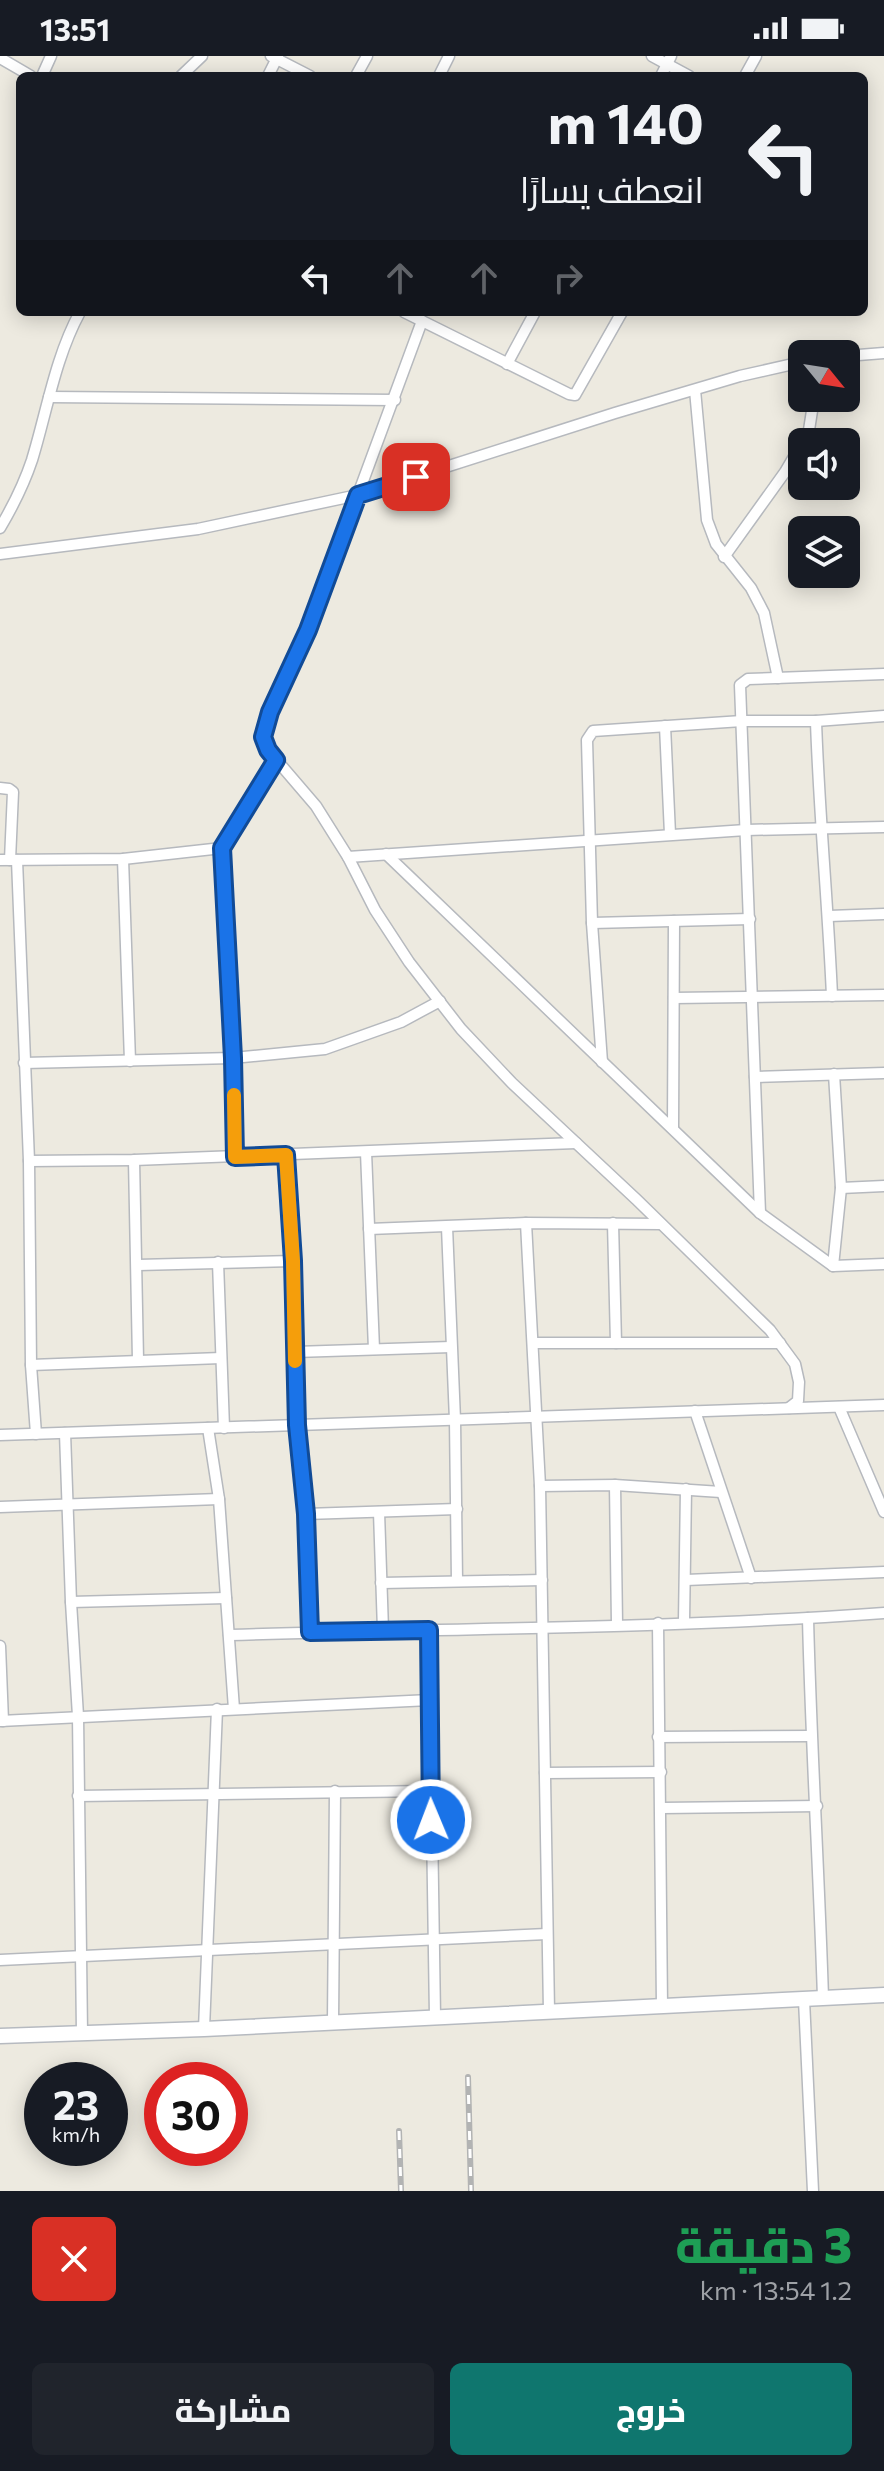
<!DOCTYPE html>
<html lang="ar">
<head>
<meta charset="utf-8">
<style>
  :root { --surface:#171b24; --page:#20242c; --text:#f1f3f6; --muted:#9ea1a6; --accent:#0f766e }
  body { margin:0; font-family:Commissioner,Cairo,sans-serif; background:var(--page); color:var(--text); direction:rtl; height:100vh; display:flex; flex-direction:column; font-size:30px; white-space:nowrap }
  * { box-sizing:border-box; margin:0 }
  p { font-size:26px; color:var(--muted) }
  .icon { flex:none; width:44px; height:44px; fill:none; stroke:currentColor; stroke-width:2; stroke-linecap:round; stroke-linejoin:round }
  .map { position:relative; height:2135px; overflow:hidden; direction:ltr }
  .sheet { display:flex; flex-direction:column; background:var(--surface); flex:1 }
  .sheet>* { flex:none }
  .guide { position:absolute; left:16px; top:16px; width:852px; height:244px; border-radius:12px; box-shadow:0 4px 20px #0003; direction:rtl; background:#171b24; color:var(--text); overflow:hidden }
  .needle { width:52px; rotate:120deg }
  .controls { position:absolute; left:788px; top:284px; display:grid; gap:16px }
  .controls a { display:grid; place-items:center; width:72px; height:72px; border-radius:12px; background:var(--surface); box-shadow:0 4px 20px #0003; font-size:40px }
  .speed { position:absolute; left:24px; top:2006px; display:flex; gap:16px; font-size:40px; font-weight:700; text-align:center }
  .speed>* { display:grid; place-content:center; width:104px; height:104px; border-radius:50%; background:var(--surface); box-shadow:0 4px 20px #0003; line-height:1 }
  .speed small { font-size:20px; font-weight:400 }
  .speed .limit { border:12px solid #d22; background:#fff; color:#111 }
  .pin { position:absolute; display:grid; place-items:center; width:68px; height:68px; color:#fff; margin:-34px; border-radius:16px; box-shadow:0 4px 12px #0006 }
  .me { position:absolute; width:88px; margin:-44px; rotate:359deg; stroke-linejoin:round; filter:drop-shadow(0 0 6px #0008) }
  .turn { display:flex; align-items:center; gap:28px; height:168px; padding:0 32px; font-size:36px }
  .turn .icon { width:104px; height:104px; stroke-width:2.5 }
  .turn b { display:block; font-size:56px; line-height:68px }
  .lanes { display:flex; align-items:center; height:76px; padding:0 32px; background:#0003; justify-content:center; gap:40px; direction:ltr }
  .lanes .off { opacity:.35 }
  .round { display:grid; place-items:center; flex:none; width:84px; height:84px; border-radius:12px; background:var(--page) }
  .head { display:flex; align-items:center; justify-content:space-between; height:136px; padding:0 32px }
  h1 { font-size:48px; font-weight:800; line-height:60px; color:#1e9e55 }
  .cta { display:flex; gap:16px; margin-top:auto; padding:16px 32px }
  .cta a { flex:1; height:92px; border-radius:12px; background:var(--accent); color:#fff; font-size:32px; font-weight:800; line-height:92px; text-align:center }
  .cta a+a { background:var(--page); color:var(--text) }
  .status { display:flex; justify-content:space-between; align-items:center; height:56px; padding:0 40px; background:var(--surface); direction:ltr }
  .status svg { height:22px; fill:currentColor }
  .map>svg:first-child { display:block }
</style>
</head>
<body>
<div class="status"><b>13:51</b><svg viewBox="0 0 49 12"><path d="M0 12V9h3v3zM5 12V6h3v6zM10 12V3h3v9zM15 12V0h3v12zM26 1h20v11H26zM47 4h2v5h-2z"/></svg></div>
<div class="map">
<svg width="884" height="2135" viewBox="0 0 884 2135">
  <rect width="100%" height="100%" fill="#edeae0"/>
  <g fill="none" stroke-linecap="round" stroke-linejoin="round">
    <!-- street casing -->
    <g stroke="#b6b9be" stroke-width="13">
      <g id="street">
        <polyline points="271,0 310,20"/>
        <polyline points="652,0 689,20"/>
        <polyline points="0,2 31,20"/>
        <polyline points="42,20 51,0"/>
        <polyline points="181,20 202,0"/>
        <polyline points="268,20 278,0"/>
        <polyline points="356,20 367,0"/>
        <polyline points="439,20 449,0"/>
        <polyline points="661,20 671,0"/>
        <polyline points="745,20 756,0"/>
        <polyline points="404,256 569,338 575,339 622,256"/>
        <polyline points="422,265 308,574 270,656 263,681 268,694 316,750 348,801 375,854 409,906 461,973 512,1027 637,1144 770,1274 795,1308 799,1326 798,1345 789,1352"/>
        <polyline points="846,300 884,297"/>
        <polyline points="507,308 535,256"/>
        <polyline points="695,334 707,464 716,488 751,532 764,557 778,622"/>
        <polyline points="49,341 395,344"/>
        <polyline points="803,386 809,374 814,342"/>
        <path d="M 0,472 C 13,450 24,428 32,404 C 47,355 55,302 80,256"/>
        <polyline points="0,498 198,473 358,439 615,357 740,320 802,306"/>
        <polyline points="724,501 785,416 802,387"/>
        <path d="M 816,665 C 819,757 828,848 832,940"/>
        <polyline points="665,670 670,778"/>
        <polyline points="0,732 9,733 13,736 10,804"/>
        <polyline points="222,792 235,1101"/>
        <polyline points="386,798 760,1157 833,1210 884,1208"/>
        <polyline points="348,801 746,774 884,771"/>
        <polyline points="123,803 130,1005"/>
        <polyline points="0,804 123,803 222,792 276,704"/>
        <polyline points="17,804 29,1105 31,1309 36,1378"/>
        <polyline points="829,860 884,858"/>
        <polyline points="592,867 750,863"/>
        <polyline points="674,942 884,939"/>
        <polyline points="602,1006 592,867 587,684 593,675 742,665 816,665 884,660"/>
        <polyline points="24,1007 233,1002 325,993 401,966 440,945"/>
        <polyline points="755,1021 884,1017"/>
        <polyline points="673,1072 674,865"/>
        <polyline points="366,1096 374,1293"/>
        <polyline points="286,1099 293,1205 297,1369 306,1458 310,1576"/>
        <polyline points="134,1104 138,1304"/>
        <polyline points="29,1105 134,1104 576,1087"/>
        <polyline points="841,1132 884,1130"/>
        <polyline points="760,1157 740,629 748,623 884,618"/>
        <polyline points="526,1167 540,1430 549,1955"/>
        <polyline points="613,1167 616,1287"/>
        <polyline points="447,1171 455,1364 457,1525"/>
        <polyline points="369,1173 526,1167 661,1168"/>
        <polyline points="218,1206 224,1372"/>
        <polyline points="138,1209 293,1205"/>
        <polyline points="833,1210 841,1132 834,1018"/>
        <polyline points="534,1287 780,1287"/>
        <polyline points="295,1296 451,1291"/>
        <polyline points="31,1309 221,1302"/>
        <polyline points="839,1351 884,1456"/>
        <polyline points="695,1355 751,1522"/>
        <polyline points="208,1372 219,1443 234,1653"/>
        <polyline points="65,1377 71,1546 78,1660 82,1977"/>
        <polyline points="0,1379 884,1349"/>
        <polyline points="615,1429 617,1568"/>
        <polyline points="540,1430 615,1429 721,1436"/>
        <polyline points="0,1451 219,1443"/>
        <polyline points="379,1456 383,1574"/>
        <polyline points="306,1458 457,1453"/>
        <polyline points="686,1524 884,1516"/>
        <polyline points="381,1527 542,1524"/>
        <polyline points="71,1546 226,1542"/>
        <path d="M 808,1562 C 811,1689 819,1815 823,1942"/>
        <polyline points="684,1566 686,1433"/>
        <polyline points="658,1567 662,1950"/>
        <polyline points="429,1574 435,1961"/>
        <path d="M 229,1579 C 447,1572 666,1573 884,1557"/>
        <polyline points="0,1590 3,1665"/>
        <polyline points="0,1665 430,1644"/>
        <polyline points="658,1681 811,1680"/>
        <polyline points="545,1717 661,1716"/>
        <polyline points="78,1740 430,1735"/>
        <polyline points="662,1752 817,1750"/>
        <polyline points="0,1904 547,1878"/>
        <polyline points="804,1944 813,2135"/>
        <polyline points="333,1965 335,1735"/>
        <polyline points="204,1973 217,1653"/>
      </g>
    </g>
    <!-- secondary casing -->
    <g stroke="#b6bac0" stroke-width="17">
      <polyline id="secondary" points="0,1980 204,1973 884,1939"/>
    </g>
    <!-- street -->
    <use href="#street" stroke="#fff" stroke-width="10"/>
    <!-- secondary -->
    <use href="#secondary" stroke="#fff" stroke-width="14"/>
    <!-- rail casing -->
    <g stroke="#b2b3b3" stroke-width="6">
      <g id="rail">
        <polyline points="468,2021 471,2135"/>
        <polyline points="399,2075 401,2135"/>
      </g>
    </g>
    <!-- rail -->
    <use href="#rail" stroke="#fff" stroke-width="3" stroke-dasharray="9" stroke-linecap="butt"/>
  </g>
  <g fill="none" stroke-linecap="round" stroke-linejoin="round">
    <!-- route casing -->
    <g stroke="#114b97" stroke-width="20">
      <polyline id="route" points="416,421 358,439 308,574 270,656 263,681 268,694 276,704 222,792 233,1002 235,1101 286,1099 293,1205 297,1369 306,1458 310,1576 429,1574 431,1764"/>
    </g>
    <!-- route -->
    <use href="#route" stroke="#1a73e8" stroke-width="14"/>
    <!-- slow -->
    <polyline stroke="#f59e0b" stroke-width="14" points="234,1039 235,1101 286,1099 293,1205 295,1305"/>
  </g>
</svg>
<div class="controls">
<a><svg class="needle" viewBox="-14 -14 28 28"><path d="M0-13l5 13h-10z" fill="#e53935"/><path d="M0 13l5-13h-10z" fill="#9ea1a6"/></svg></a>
<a><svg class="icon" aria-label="sound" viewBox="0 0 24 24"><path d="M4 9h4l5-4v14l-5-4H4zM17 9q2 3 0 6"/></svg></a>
<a><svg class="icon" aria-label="layers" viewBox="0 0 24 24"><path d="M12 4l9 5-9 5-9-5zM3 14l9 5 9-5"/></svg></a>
</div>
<div class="speed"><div>23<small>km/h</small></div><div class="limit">30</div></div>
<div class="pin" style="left:416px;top:421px;background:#d93025"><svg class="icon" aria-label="arrive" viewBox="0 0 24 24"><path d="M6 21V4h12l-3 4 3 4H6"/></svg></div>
<svg class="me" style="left:431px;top:1764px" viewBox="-20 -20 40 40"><circle r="17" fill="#1a73e8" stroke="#fff" stroke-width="3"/><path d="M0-11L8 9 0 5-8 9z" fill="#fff"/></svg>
<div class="guide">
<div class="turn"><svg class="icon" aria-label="left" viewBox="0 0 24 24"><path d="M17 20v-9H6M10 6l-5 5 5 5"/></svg><div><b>140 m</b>انعطف يسارًا</div></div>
<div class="lanes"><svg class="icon" aria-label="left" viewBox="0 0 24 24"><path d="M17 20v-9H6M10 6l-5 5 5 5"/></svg><svg class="icon off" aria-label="ahead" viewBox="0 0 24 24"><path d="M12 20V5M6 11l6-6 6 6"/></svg><svg class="icon off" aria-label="ahead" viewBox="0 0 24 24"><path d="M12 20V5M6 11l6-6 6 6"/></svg><svg class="icon off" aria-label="right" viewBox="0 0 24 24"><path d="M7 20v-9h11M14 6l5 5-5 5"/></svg></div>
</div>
</div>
<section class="sheet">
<div class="head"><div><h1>3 دقيقة</h1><p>1.2 km · 13:54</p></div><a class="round" style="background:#d93025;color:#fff"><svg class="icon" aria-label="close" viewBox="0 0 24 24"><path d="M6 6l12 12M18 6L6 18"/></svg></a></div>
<div class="cta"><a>خروج</a><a>مشاركة</a></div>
</section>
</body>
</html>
